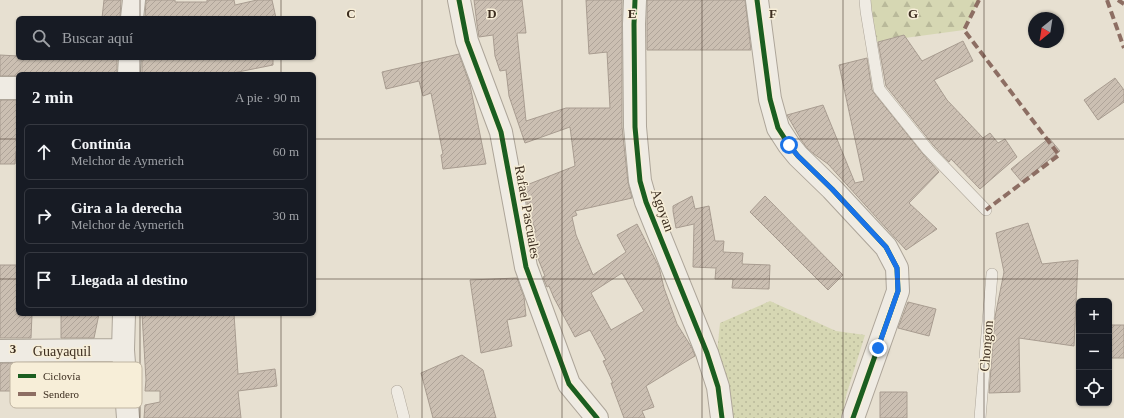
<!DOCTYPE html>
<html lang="es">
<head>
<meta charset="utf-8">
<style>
	body { margin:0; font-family:Georgia,serif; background:#242831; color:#f1f3f6 }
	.controls { position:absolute; right:12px; bottom:12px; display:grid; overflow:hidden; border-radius:6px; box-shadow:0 1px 3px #0004 }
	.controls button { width:36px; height:36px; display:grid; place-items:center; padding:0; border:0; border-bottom:1px solid #363941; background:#171b24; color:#f1f3f6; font:20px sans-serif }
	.compass { position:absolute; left:1028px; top:12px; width:36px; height:36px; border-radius:50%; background:#171b24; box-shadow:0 1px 3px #0004; rotate:210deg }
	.stop { position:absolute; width:12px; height:12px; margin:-9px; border:3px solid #1a73e8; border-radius:50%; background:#fff }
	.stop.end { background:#1a73e8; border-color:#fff; box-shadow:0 1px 4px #0008 }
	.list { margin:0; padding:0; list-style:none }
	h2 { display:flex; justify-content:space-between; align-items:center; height:52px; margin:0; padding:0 16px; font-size:17px }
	h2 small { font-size:13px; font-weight:400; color:#9ea1a6 }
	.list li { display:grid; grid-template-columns:26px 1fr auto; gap:12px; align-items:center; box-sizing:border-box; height:56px; margin:0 8px 8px; padding:0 8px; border:1px solid #363941; border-radius:6px }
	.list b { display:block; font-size:15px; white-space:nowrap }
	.list p { margin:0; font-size:13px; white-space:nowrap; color:#9ea1a6 }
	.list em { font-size:13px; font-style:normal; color:#9ea1a6 }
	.icon { flex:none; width:22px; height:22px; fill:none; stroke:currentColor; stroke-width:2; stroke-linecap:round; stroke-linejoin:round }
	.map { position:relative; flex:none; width:1124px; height:418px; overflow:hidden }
	.search { position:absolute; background:#171b24; box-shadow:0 1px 3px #0004; left:16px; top:16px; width:300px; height:44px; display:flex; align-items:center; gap:10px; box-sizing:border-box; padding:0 14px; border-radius:6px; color:#9ea1a6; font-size:15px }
	.panel { position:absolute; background:#171b24; box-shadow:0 1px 3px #0004; left:16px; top:72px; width:300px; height:244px; border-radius:6px }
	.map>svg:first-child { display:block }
</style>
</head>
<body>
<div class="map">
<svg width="1124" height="418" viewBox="0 0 1124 418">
	<defs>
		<pattern id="grass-dots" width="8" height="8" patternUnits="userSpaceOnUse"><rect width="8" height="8" fill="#d6d7b3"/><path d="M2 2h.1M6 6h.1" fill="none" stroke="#b9b99a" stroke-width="1.8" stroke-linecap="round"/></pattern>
		<pattern id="forest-firs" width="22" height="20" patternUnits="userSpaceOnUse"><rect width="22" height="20" fill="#d6d7b3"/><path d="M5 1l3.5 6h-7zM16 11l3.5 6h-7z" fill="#b9b99a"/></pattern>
		<pattern id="building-hatch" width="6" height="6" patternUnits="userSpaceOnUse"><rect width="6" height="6" fill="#cbbfb2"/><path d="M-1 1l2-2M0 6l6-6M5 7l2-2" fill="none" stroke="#afa499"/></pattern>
	</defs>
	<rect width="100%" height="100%" fill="#e7e0d1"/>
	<!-- grass -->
	<path fill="url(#grass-dots)" d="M770 301 836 331 865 335 846 396 842 418H733L732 404 717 353 720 323Z"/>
	<!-- forest -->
	<path fill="url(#forest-firs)" d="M869 0H979L964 30 875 42Z"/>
	<!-- building -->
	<path fill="url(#building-hatch)" stroke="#a89c90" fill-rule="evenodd" d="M104 0H121L120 18H102Z
		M146 0H175V2H207V0H234L235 5 257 0H272L276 18H145Z
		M474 0H522L526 33H517L526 121 566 108H610L607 52 589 54 586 0H622V127L628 182 632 198 575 211 577 215 572 217 576 235 593 275 626 252 617 235 637 224 659 267 664 288 677 324 692 348 695 356 646 386 654 407 642 411 645 418H624L611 383H613L603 361 606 360 590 330 575 337 554 298 549 286 547 287 543 277 545 276 537 256 532 232 536 231 529 214 524 186 575 166 570 127 525 143 509 96 506 70 500 71 495 56 493 35 479 37 477 24ZM622 273 644 311 611 330 591 293Z
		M647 0H745L751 50H647Z
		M904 35 922 61 963 41 973 61 934 80 947 100 983 138 990 133 998 143 1005 139 1017 157 980 189 951 159 949 162 933 145 886 86 878 42Z
		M459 54 470 85 486 164 443 169 441 155 443 154 431 93 423 96 419 81 386 89 382 72Z
		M0 55 18 56V58H117V74H18V76H0Z
		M142 58H273V65L228 74H142Z
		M867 58 872 90 874 93 923 154 939 172 909 203 937 229 906 250 828 164 814 154 807 148 802 141 787 115 823 105 855 183 864 181 839 65Z
		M1115 78 1124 90V102L1098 120 1084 100Z
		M0 100H18V151H16L15 164H0Z
		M1049 138 1060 151 1022 182 1011 169Z
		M692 196 695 209 709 206 715 241H724L723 252 743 253 742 264 770 265 769 289 732 288 733 279H715L716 268 693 267 694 224 676 228 673 211V206Z
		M765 196 843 275 828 290 750 212Z
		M1028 223 1042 264 1078 260 1074 346 1019 338 1020 392 989 393 995 317 1004 272 996 233Z
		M0 265H18V314H32L31 338H0Z
		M517 278 524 297 526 316 507 320 512 346 481 353 470 280Z
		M908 302 936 309 929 336 898 328Z
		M61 314H99L94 338H61Z
		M142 314H234L238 374 275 369 277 386 238 391 241 418H144L145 405 160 402V391H145L146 380Z
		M1109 325H1124V358H1109Z
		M462 355 483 370 496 418H433L421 373Z
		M0 363H91L90 391H0Z
		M880 392H907V418H880Z"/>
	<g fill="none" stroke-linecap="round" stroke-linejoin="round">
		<defs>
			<path id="service" d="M865 0 866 11 879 89 928 150 986 210
				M397 391 404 418
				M980 418 992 274"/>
			<path id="minor" d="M459 0 467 41 501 132 526 267 569 384 597 418
				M635 0 634 24 635 127 640 181 646 202 707 353 718 387 722 418
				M757 0 770 99 778 128 789 145 798 156 832 189 886 247 897 268 898 291 853 418
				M132 18 134 0
				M129 74 130 58
				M0 88H18
				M124 314 123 350 128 418
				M0 351 123 350"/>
		</defs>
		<!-- service casing -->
		<use href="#service" stroke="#ada599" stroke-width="12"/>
		<!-- minor casing -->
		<use href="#minor" stroke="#ada599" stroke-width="24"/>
		<!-- service -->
		<use href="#service" stroke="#efebe3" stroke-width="11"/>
		<!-- minor -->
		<use href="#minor" stroke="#efebe3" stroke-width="22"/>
		<!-- quiet -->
		<path stroke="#8d6e63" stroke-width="4" stroke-dasharray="8 4" stroke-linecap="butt" d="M979 0 964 30 1059 155 986 210
			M1107 0 1124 48
			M1118 0 1124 4"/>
		<defs>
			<path id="cycleway" d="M459 0 467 41 501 132 526 267 569 384 597 418
				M635 0 634 24 635 127 640 181 646 202 707 353 718 387 722 418
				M757 0 770 99 778 128 789 145 798 156 832 189 886 247 897 268 898 291 853 418"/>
		</defs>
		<!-- cycleway casing -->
		<use href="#cycleway" stroke="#f7eed8" stroke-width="8"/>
		<!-- cycleway -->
		<use href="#cycleway" stroke="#1b5e20" stroke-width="5"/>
	</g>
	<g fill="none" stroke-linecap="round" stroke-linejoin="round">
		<!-- route -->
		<path stroke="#1a73e8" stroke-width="5" d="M789 145 798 156 832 189 886 247 897 268 898 291 878 348"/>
	</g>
	<!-- grid -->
	<path fill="none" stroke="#3d2e20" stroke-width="1" stroke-opacity="0.55" d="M140 0V18M281 0V18M422 0V418M562 0V418M702 0V418M843 0V418M984 0V418M140 58V74M281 58V74M0 139H18M314 139H1124M0 279H18M314 279H1124M140 314V418M281 314V418"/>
	<g text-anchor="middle" stroke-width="3" stroke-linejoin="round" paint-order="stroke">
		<!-- street labels -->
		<g font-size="14" fill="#3d2e20" stroke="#f7eed8">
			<text transform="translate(663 210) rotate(70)" y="5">Agoyan</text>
			<text transform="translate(528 212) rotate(80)" y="5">Rafael Pascuales</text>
			<text transform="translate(986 346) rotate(-85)" y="5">Chongon</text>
			<text x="62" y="356">Guayaquil</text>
		</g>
	</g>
	<!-- legend -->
	<rect x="10" y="362" width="132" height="46" rx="6" fill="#f7eed8" stroke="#bfb4a1" stroke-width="1"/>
	<rect x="18" y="374" width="18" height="4" fill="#1b5e20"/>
	<rect x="18" y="392" width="18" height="4" fill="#8d6e63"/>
	<g font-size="11" fill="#3d2e20">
		<text x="43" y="380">Ciclovía</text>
		<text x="43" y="398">Sendero</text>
	</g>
	<g font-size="13" text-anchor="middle" font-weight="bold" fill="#3d2e20" stroke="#f7eed8" stroke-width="3" stroke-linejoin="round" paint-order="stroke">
		<text x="351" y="18">C</text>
		<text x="492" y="18">D</text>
		<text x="632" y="18">E</text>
		<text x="773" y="18">F</text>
		<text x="913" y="18">G</text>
		<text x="13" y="353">3</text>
	</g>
</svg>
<div class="controls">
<button>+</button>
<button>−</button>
<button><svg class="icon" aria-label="locate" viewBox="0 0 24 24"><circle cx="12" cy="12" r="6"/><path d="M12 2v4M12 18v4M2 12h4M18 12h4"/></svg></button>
</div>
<svg class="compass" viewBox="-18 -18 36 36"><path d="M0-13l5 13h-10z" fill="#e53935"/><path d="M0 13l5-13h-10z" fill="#9ea1a6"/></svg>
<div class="stop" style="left:789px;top:145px"></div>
<div class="stop end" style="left:878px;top:348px"></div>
<div class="search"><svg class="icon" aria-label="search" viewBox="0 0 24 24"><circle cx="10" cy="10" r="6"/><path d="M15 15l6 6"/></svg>Buscar aquí</div>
<section class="panel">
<h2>2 min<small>A pie · 90 m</small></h2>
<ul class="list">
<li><svg class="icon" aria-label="ahead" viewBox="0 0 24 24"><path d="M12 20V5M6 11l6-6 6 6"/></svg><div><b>Continúa</b><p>Melchor de Aymerich</p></div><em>60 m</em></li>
<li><svg class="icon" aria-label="right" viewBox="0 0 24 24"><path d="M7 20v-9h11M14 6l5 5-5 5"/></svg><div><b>Gira a la derecha</b><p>Melchor de Aymerich</p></div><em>30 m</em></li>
<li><svg class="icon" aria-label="arrive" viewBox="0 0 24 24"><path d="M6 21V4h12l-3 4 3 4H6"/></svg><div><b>Llegada al destino</b></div></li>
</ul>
</section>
</div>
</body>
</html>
